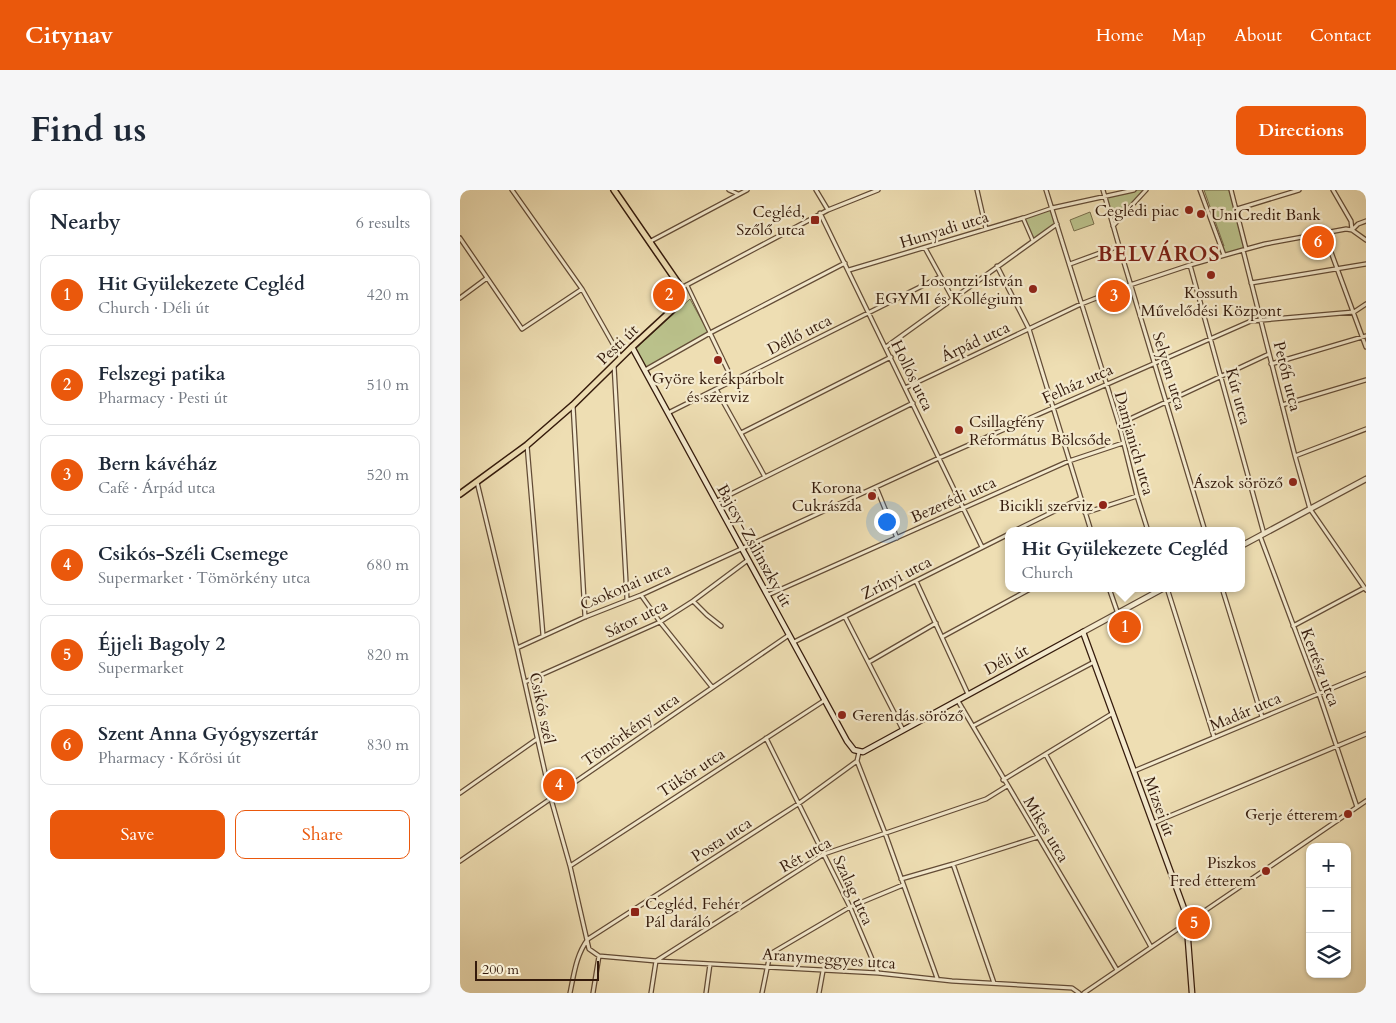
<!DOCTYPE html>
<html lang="en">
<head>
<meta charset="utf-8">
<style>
	body { margin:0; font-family:Cardo,serif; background:#f6f6f7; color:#1f2937 }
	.controls { position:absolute; right:15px; bottom:15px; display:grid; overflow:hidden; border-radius:10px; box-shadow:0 1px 4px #0004 }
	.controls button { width:45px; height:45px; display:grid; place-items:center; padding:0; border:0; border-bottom:1px solid #e0e1e3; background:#fff; color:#1f2937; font:25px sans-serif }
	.scale { position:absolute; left:15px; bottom:12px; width:124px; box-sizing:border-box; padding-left:5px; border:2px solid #351b0c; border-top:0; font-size:14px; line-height:18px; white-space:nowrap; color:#351b0c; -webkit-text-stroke:4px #f4eace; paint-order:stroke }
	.you { position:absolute; left:426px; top:331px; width:18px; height:18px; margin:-12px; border:4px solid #fff; border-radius:50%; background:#1a73e8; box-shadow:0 0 0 8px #1a73e833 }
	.badge { display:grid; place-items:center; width:32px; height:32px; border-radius:50%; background:#ea580c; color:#fff; font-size:16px; font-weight:700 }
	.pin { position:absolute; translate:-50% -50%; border:2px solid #fff; box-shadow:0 1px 5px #0006 }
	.popup { position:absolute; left:545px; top:337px; width:240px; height:65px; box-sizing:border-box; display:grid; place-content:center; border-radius:10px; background:#fff; filter:drop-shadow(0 1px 4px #0005); font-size:16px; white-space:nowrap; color:#747a83 }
	.popup b { font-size:19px; color:#1f2937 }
	.popup::after { content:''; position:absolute; left:50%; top:100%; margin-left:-10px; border:10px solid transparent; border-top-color:#fff }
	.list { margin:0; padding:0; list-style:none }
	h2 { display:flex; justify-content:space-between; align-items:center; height:65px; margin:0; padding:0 20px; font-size:21px }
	h2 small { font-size:16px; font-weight:400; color:#747a83 }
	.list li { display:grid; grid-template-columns:32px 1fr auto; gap:15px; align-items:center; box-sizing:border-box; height:80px; margin:0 10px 10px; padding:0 10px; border:1px solid #e0e1e3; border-radius:10px }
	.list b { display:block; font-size:19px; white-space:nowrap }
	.list p { margin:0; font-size:16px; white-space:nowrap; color:#747a83 }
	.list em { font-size:16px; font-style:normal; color:#747a83 }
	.actions { display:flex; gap:10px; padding:15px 20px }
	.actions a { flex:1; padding:11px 0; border:1px solid #ea580c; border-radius:10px; text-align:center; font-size:18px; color:#ea580c }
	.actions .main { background:#ea580c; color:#fff }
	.icon { flex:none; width:28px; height:28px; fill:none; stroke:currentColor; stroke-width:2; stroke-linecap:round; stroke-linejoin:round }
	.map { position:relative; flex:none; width:906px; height:803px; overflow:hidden; border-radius:10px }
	header { display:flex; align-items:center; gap:30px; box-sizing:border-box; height:70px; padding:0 25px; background:#ea580c; color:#fff }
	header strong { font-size:24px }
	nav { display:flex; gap:28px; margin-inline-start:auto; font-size:18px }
	.intro { display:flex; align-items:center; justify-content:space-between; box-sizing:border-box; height:120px; padding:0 30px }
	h1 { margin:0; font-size:35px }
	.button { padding:12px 22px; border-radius:10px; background:#ea580c; color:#fff; font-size:18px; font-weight:700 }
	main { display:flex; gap:30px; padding:0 30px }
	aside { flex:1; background:#fff; border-radius:10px; box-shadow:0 1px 4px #0004 }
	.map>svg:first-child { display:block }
</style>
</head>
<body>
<header>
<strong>Citynav</strong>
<nav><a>Home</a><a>Map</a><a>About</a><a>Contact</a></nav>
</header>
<div class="intro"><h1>Find us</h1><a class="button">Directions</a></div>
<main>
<aside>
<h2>Nearby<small>6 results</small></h2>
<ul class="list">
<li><span class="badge">1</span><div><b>Hit Gyülekezete Cegléd</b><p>Church · Déli út</p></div><em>420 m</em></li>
<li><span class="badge">2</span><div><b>Felszegi patika</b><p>Pharmacy · Pesti út</p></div><em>510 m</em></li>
<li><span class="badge">3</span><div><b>Bern kávéház</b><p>Café · Árpád utca</p></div><em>520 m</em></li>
<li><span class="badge">4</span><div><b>Csikós-Széli Csemege</b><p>Supermarket · Tömörkény utca</p></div><em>680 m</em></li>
<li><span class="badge">5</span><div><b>Éjjeli Bagoly 2</b><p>Supermarket</p></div><em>820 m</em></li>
<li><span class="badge">6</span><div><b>Szent Anna Gyógyszertár</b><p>Pharmacy · Kőrösi út</p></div><em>830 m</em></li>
</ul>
<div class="actions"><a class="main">Save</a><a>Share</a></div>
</aside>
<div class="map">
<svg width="906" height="803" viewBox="0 0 906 803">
	<rect width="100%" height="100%" fill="#eedeb3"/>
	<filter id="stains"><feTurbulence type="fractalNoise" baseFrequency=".004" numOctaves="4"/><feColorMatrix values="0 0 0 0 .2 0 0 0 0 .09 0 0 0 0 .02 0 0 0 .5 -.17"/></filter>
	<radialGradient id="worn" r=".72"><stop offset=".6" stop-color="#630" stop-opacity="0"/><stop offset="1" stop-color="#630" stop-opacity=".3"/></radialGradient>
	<!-- green -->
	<path fill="#bac18b" stroke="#786e4c" d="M678 0H685L654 34 646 6Z
		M744 0H771L786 59 764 65 761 56H764Z
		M592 18 597 34 573 51 563 28Z
		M630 22 634 34 614 41 610 30Z
		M230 109 248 142 185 180 174 160Z"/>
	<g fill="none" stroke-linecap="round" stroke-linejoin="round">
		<defs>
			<path id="pedestrian" d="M573 51 563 28 592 18
				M227 95 250 143"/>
			<path id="minor" d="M52 0 122 99 161 168
				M269 0 278 4
				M356 0 368 20
				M517 0 526 39
				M586 0 659 234 677 306 688 341
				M643 0 659 56 745 341
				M740 0 764 65
				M771 0 786 59
				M873 0 891 31 892 40
				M592 18 674 0
				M777 19 839 0
				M360 23 522 357
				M653 36 686 0
				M892 40 898 34 906 31
				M864 43 906 157
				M0 48 62 139 122 99
				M191 51 287 0
				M465 58 493 109
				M783 60 835 266 850 319 906 400
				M610 74 659 56
				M730 75 804 344
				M537 76 569 139 631 341
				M389 80 563 28
				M791 93 906 74
				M221 98 368 20 418 0
				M0 108 27 88
				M250 143 273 191
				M426 157 597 34
				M811 174 906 146
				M154 175 167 409
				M185 180 250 143 385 73
				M445 198 621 114 670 95 730 75 783 60 805 54 886 39 892 40 906 50
				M256 199 305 287
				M113 215 125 427
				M822 215 906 190
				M208 223 480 87
				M659 234 809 164
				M281 243 431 167
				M67 255 83 445
				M835 266 906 239
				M17 292 57 458 91 609 110 676 129 759 139 766 196 771 418 783 492 791 612 798 619 803
				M416 297 437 348
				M257 311 453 213
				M625 323 677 306
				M554 341 621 308
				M800 346 859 504 897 617
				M456 391 508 504
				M649 398 658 424
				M707 398 754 547
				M762 398 802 527
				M181 405 200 432 252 497
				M308 405 609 271 663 253
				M233 411 247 425 261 436
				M385 427 443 540
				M833 436 904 398
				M482 447 572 398
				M334 452 549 344
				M57 458 125 427 181 405 479 268 791 131 894 122 906 114
				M409 472 476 433
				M65 492 200 432 233 411 288 370
				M498 511 657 780
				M513 536 634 472
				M306 548 390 717 418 783
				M586 565 691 757
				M397 571 425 643 477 788
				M674 581 906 484
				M543 590 653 523
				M0 603 77 549
				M693 633 906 544
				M0 671 329 445
				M493 674 534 793
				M110 676 365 510
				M441 689 493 674 578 647
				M110 803C114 784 116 765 128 749L338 614 397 571 399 562
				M133 803 139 766
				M191 803 196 771 364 664 526 609 547 596
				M246 803 250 774
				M302 803 310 764 390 717 443 695
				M359 803 363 781
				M624 803 906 611"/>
			<path id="tertiary" d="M781 356 906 289
				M623 442 704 398"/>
			<path id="secondary" d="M172 157 387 551 394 560 403 562 623 442 726 724 732 803"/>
			<path id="primary" d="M0 304 67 255 113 215 172 157 211 121 219 111 221 99 218 93 154 0"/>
		</defs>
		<!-- pedestrian casing -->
		<use href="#pedestrian" stroke="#634c36" stroke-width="5"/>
		<!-- minor casing -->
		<use href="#minor" stroke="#634c36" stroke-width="5.5"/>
		<!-- tertiary casing -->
		<use href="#tertiary" stroke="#634c36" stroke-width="7"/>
		<!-- secondary casing -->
		<use href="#secondary" stroke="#351b0c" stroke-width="7"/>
		<!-- primary casing -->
		<use href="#primary" stroke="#351b0c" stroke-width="8"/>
		<!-- pedestrian -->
		<use href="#pedestrian" stroke="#f4eace" stroke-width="2.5"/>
		<!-- minor -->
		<use href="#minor" stroke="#f4eace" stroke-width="3"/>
		<!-- tertiary -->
		<use href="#tertiary" stroke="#f4eace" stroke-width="4.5"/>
		<!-- secondary -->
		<use href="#secondary" stroke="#f4eace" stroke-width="4.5"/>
		<!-- primary -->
		<use href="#primary" stroke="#eedeb3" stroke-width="5"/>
	</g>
	<!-- markers -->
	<g fill="#8f2418" stroke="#f4eace" stroke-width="2">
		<circle cx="729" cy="20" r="5"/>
		<circle cx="741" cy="24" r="5"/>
		<rect x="350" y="25" width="10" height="10" rx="2.5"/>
		<circle cx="751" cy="85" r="5"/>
		<circle cx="573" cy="99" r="5"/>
		<circle cx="258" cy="170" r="5"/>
		<circle cx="499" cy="240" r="5"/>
		<circle cx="833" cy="292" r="5"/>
		<circle cx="412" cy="306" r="5"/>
		<circle cx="643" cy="315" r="5"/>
		<circle cx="382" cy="525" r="5"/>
		<circle cx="888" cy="624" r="5"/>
		<circle cx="806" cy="681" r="5"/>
		<rect x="170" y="717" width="10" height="10" rx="2.5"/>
	</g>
	<g text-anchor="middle" stroke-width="4.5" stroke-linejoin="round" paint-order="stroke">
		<!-- poi labels -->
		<g font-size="16" fill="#351b0c" stroke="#f4eace" text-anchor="end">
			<text x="719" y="26">Ceglédi piac</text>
			<text x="345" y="27">Cegléd,<tspan x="345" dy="18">Szőlő utca</tspan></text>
			<text x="751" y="30" text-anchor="start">UniCredit Bank</text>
			<text x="563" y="96">Losontzi István<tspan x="563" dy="18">EGYMI és Kollégium</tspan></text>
			<text x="751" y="108" text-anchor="middle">Kossuth<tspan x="751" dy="18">Művelődési Központ</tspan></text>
			<text x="258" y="194" text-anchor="middle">Györe kerékpárbolt<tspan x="258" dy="18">és szerviz</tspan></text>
			<text x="509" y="237" text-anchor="start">Csillagfény<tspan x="509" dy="18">Református Bölcsőde</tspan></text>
			<text x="823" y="298">Ászok söröző</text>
			<text x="402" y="303">Korona<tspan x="402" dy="18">Cukrászda</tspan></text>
			<text x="633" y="321">Bicikli szerviz</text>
			<text x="392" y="531" text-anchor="start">Gerendás söröző</text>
			<text x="878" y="630">Gerje étterem</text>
			<text x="796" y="678">Piszkos<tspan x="796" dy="18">Fred étterem</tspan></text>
			<text x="185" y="719" text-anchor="start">Cegléd, Fehér<tspan x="185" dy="18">Pál daráló</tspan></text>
		</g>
		<!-- street labels -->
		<g font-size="16" fill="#351b0c" stroke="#f4eace">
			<text transform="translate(484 39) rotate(-17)" y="6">Hunyadi utca</text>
			<text transform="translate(339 144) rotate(-27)" y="6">Déllő utca</text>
			<text transform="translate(515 151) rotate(-25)" y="6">Árpád utca</text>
			<text transform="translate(157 154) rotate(-44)" y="6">Pesti út</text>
			<text transform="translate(710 181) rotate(73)" y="6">Selyem utca</text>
			<text transform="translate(453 185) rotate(64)" y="6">Hollós utca</text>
			<text transform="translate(828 186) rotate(76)" y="6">Petőfi utca</text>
			<text transform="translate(617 193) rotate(-24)" y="6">Felház utca</text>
			<text transform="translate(779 206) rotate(75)" y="6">Kút utca</text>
			<text transform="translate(675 253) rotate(74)" y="6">Damjanich utca</text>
			<text transform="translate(493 309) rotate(-24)" y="6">Bezerédi utca</text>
			<text transform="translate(295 355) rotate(61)" y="6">Bajcsy-Zsilinszky út</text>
			<text transform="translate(436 387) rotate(-27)" y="6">Zrínyi utca</text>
			<text transform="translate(165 396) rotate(-23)" y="6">Csokonai utca</text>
			<text transform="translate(176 428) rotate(-26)" y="6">Sátor utca</text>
			<text transform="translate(546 469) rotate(-28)" y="6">Déli út</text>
			<text transform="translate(861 477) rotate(69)" y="6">Kertész utca</text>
			<text transform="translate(83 518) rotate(78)" y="6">Csikós szél</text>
			<text transform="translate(785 521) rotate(-23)" y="6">Madár utca</text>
			<text transform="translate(170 539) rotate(-35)" y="6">Tömörkény utca</text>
			<text transform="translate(231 582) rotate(-33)" y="6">Tükör utca</text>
			<text transform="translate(700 616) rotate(70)" y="6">Mizsei út</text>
			<text transform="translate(587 639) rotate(59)" y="6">Mikes utca</text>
			<text transform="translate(261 649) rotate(-33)" y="6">Posta utca</text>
			<text transform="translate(345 664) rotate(-29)" y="6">Rét utca</text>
			<text transform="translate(394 700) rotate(65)" y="6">Szalag utca</text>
			<text transform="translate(369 768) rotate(4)" y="6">Aranymeggyes utca</text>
		</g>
		<!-- district labels -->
		<g font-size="21" font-weight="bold" letter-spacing="1" fill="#7a1f14" stroke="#f4eace">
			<text x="699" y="71">BELVÁROS</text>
		</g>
	</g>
	<rect width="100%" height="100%" filter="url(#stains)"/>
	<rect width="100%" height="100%" fill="url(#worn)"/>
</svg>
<div class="controls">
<button>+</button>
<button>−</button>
<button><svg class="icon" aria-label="layers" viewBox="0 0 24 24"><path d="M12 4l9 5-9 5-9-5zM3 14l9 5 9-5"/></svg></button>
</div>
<div class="scale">200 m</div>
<div class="you"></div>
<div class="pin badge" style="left:665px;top:437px">1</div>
<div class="popup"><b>Hit Gyülekezete Cegléd</b>Church</div>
<div class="pin badge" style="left:209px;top:105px">2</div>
<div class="pin badge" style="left:654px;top:106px">3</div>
<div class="pin badge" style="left:99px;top:595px">4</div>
<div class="pin badge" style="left:734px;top:733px">5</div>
<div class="pin badge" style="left:858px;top:52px">6</div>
</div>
</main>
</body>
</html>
